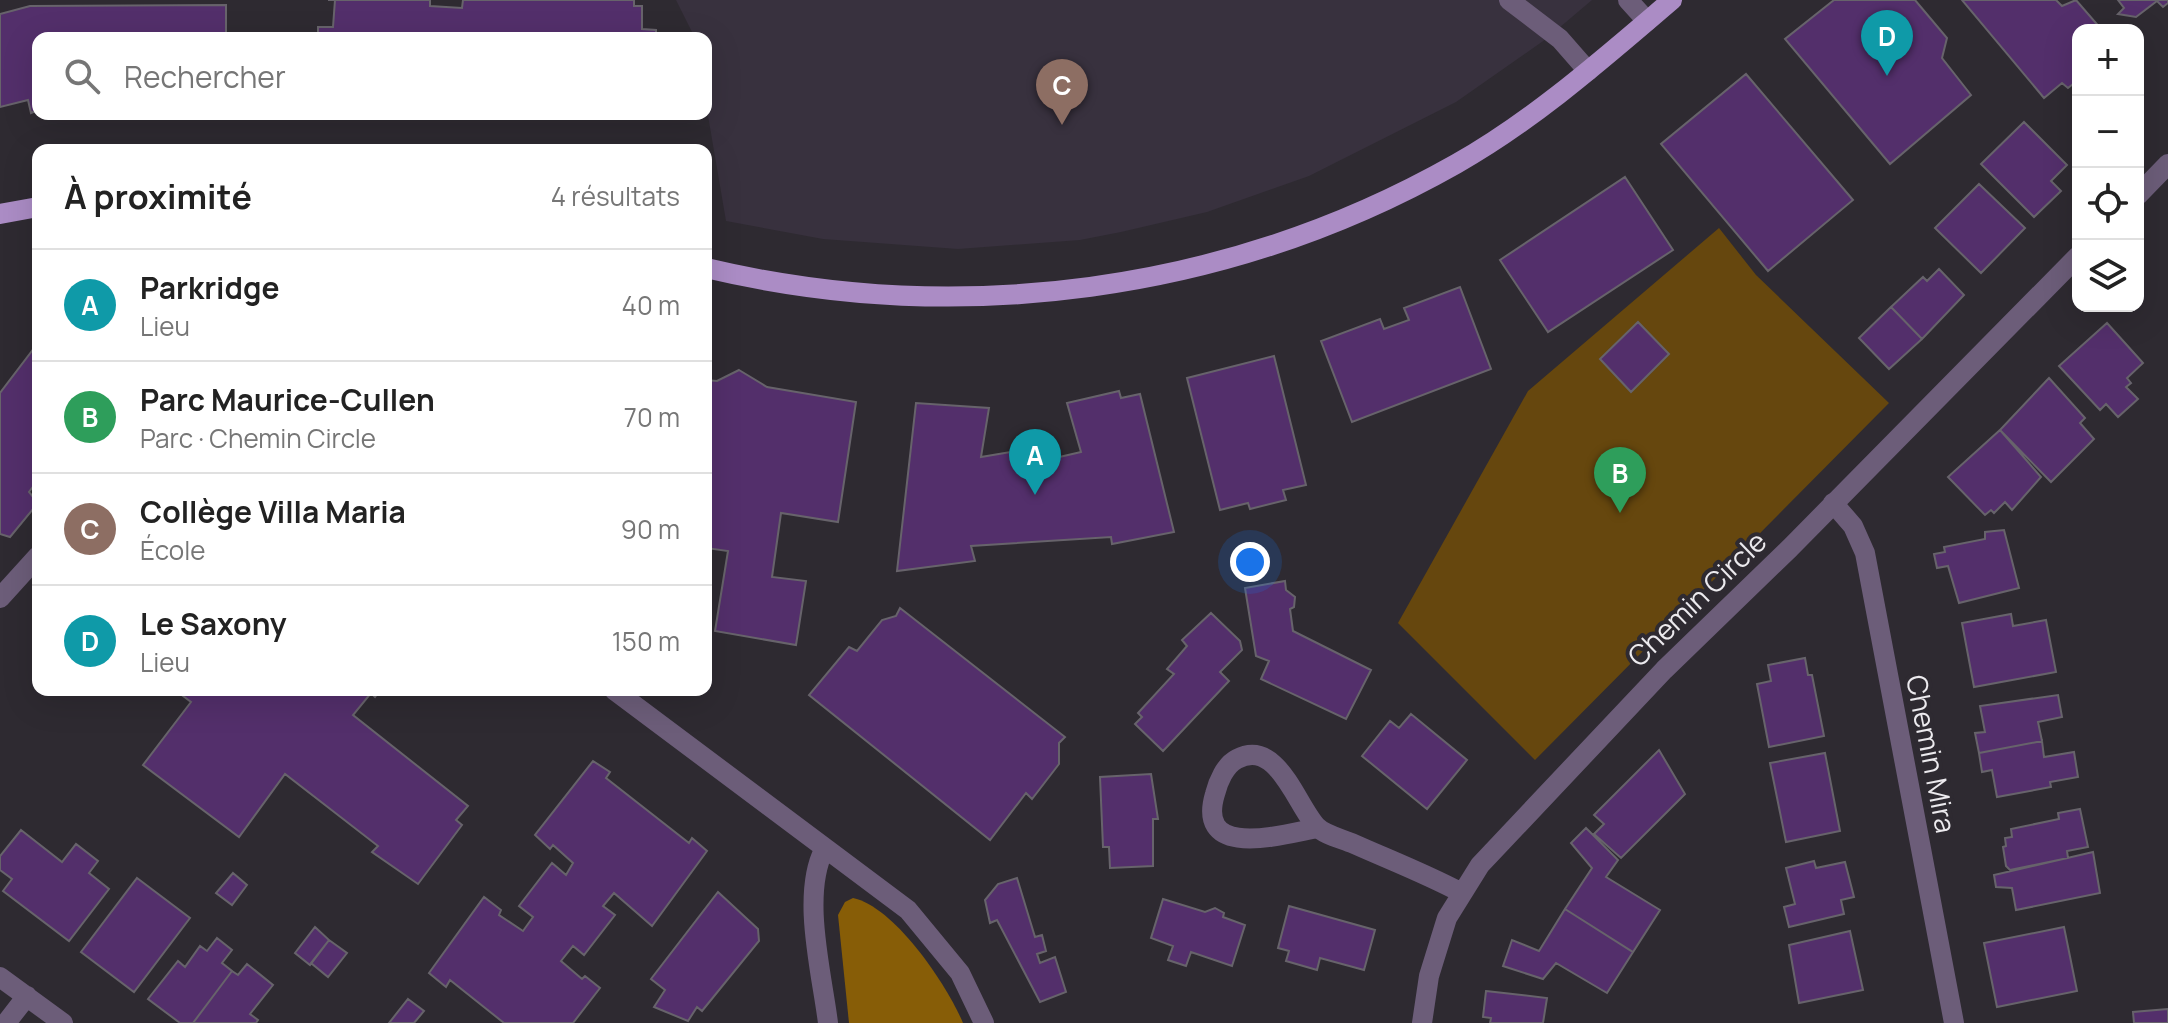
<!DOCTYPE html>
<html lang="fr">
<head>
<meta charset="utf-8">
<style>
	body { margin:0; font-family:Manrope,sans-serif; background:#f6f6f6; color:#222 }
	.controls { position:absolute; right:24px; top:24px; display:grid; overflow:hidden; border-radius:16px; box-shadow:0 8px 32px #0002 }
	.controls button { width:72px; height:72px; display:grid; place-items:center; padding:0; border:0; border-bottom:2px solid #e0e0e0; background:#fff; color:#222; font:40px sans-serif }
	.you { position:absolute; left:1250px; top:562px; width:28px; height:28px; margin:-20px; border:6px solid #fff; border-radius:50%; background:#1a73e8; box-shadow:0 0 0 12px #1a73e833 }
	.badge { display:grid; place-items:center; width:52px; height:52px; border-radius:50%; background:#2563eb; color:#fff; font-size:26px; font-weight:700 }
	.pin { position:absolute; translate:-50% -66px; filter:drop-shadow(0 2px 4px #0008) }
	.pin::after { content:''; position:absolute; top:42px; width:28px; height:24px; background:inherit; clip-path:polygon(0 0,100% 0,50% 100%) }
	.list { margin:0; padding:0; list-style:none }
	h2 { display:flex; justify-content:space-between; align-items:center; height:104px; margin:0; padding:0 32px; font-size:34px }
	h2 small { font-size:26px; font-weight:400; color:#767676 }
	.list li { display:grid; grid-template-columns:52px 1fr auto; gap:24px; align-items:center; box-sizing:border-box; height:112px; padding:0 32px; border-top:2px solid #e0e0e0 }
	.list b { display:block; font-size:30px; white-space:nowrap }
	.list p { margin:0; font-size:26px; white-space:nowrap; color:#767676 }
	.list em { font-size:26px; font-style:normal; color:#767676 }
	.icon { flex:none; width:44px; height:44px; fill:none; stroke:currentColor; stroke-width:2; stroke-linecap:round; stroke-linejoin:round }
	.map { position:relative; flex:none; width:2168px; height:1023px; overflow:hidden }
	.search { position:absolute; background:#fff; box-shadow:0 8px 32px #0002; left:32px; top:32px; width:680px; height:88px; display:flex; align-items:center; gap:20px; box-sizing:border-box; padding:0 28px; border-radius:16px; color:#767676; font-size:30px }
	.panel { position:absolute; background:#fff; box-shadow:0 8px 32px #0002; left:32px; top:144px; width:680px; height:552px; border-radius:16px }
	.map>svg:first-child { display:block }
</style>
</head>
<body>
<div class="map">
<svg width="2168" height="1023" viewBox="0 0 2168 1023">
	<rect width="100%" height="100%" fill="#2e2a31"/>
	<!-- built -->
	<path fill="#38313e" d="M676 0H1592L1546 39 1456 102 1309 176 1207 212 1121 232 1080 240 958 249 823 239 726 221 706 104V38H695Z"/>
	<!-- green -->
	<path fill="#66470e" d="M1719 228 1756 275 1889 403 1535 760 1398 623 1528 391Z"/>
	<!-- forest -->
	<path fill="#875d07" d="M853 898C895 907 947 985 963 1023H849L838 915 845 902Z"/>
	<!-- building -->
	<path fill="#532f6b" stroke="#67636b" stroke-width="2" d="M328 0H430V6L462 8 463 0H634V6H642V29L656 30V38H318V27H333L335 0Z
		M1834 0H1915L1947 38 1942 58 1971 95 1890 164 1785 39Z
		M1962 0H2056L2062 6 2076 0 2102 30H2078V80L2068 88 2062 83 2044 98Z
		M2118 0H2168V3L2163 7 2157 1 2136 17 2118 14 2124 8Z
		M226 5V38H38V110L31 113 28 100 0 107V14L30 6Z
		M1746 74 1853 200 1768 271 1661 144Z
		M2024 122 2067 165 2051 181 2061 191 2034 217 1981 164Z
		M1625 177 1673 250 1548 332 1500 260Z
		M1979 184 2025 228 1981 273 1935 228Z
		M1939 269 1964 295 1922 339 1891 307 1923 277 1927 281Z
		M1460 287 1491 369 1352 422 1321 341 1380 319 1384 329 1409 320 1404 308Z
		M1891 307 1922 339 1889 369 1859 338Z
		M1638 322 1669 354 1631 392 1600 359Z
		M2107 323 2143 363 2127 378 2131 383 2126 387 2138 399 2118 417 2106 404 2100 410 2059 366Z
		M38 343V480L29 492 38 503 10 537 0 534V393Z
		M1274 356 1306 485 1283 490 1286 500 1250 509 1248 503 1220 510 1187 378Z
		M739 370 767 387 856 402 838 522 781 513 772 577 806 581 796 645 715 631 728 551 706 548V380L717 381Z
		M2049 378 2085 418 2080 423 2094 439 2051 482 2000 430Z
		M1119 391 1121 398 1140 394 1174 532 1112 544 1111 537 971 546 975 561 897 571 916 403 989 408 981 457 1053 445 1055 458 1081 452 1067 403Z
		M2000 430 2041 477 2012 510 2005 502 1994 513 1991 510 1985 515 1948 477Z
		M2004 530 2019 588 1959 603 1948 566 1937 568 1934 554 1945 552 1944 547 1985 539V532Z
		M1285 581 1286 590 1295 597 1294 607 1290 609 1293 631 1371 670 1346 719 1261 679 1269 661 1256 656 1245 588Z
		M900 608 1065 737 1059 743V764L1032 799 1026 793 990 840 809 695 849 647 857 651 882 620 896 616Z
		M1211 613 1240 641 1242 650 1220 672 1229 681 1163 751 1135 724 1142 717 1138 713 1174 674 1167 669 1187 646 1182 640Z
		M2011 614 2013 626 2046 620 2056 672 1974 687 1962 623Z
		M1805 658 1808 675H1812L1824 736 1769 747 1757 684 1771 681 1768 665Z
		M175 690H380L375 697 371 693 353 715 468 806 456 820 462 825 418 884 372 852 378 846 285 774 239 837 143 765 191 702Z
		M2058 695 2062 717 2038 722 2042 741 1979 753 1975 733 1985 732 1980 706Z
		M1411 714 1467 760 1427 809 1362 756 1390 721 1399 728Z
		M2042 741 2044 757 2074 752 2078 777 2050 782 2051 787 1997 797 1992 770 1982 772 1979 753Z
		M1659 750 1685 794 1621 858 1594 834 1604 824 1594 815Z
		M1825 753 1840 831 1786 842 1770 763Z
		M593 761 610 772 606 778 689 843 692 838 707 851 652 926 614 893 603 906 615 915 584 955 573 946 561 961 582 979 585 976 600 988 573 1023H504L450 980 446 987 429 973 484 897 501 910 499 915 523 931 533 917 519 906 552 863 566 875 573 863 553 845 550 849 535 835Z
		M1151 774 1158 819H1153V866L1110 868 1109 847H1103L1100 777Z
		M2080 809 2088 847 2067 851 2068 858 2010 870 2006 866 2003 847 2006 846 2005 838 2012 837 2011 829 2059 819 2058 813Z
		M1586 828 1618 860 1606 877 1660 910 1633 952 1565 909 1592 868 1571 843Z
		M21 830 62 862 76 844 98 861 89 873 109 889 69 941 3 891 12 879 0 870V856Z
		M2093 852 2100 893 2016 910 2012 888 1996 887 1994 875Z
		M1814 861 1816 868 1845 862 1854 897 1841 900 1844 914 1789 927 1784 907 1795 904 1786 868Z
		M233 873 247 885 232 905 216 893Z
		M137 878 190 918 134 992 81 952Z
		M1017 878 1035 937 1042 935 1046 951 1037 954 1040 963 1055 957 1066 992 1040 1002 997 920 990 923 985 900 998 884Z
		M718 892 758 929 759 941 702 1011 697 1007 688 1021 654 1007 665 990 651 979Z
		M1163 899 1205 912 1215 908 1224 913 1223 917 1245 925 1232 966 1191 952 1186 966 1168 960 1173 946 1151 938Z
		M1289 906 1375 930 1364 970 1320 958 1317 970 1286 961 1289 951 1278 948Z
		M1565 909 1633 952 1607 993 1556 963 1543 979 1503 966 1512 940 1539 951Z
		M315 927 329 940 310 965 295 953Z
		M2064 927 2077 991 1997 1007 1984 943Z
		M1850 931 1863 990 1799 1003 1789 945Z
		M217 938 232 950 222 963 232 971 193 1023H180L148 999 178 961 185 967 200 946 207 951Z
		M329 940 347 953 328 977 311 963Z
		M247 964 273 985 250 1014 258 1020 256 1023H193L232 971 238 975Z
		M1486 991 1547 998 1543 1023H1490L1491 1018 1483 1017Z
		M408 999 424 1011 414 1023H389Z
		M2168 1009V1023H2134L2133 1012Z"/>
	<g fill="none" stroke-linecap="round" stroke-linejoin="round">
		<!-- minor -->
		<path stroke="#6c5d79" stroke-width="20" d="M1509 0 1560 39 1588 71
			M1628 0 1647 21
			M2138 195 2168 164
			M1833 503 1853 526 1865 553 1954 1023
			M0 598 38 556
			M614 690 908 910 960 973 984 1023
			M1318 828C1284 834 1195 861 1215 794 1218 782 1225 765 1237 759 1277 738 1296 804 1316 826 1324 835 1343 839 1354 844 1390 860 1426 874 1460 892
			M824 850C801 895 822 974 828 1023
			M0 977 63 1023
			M6 1023 27 996
			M1422 1023 1429 976 1447 918 1480 865 1664 670 1790 548 2078 256"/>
		<!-- major -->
		<path stroke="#ab8cc5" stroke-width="20" d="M0 214 38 207
			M706 268C959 328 1228 293 1456 164 1534 120 1604 58 1672 0"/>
	</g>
	<g text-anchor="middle" stroke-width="8" stroke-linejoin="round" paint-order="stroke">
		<!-- street labels -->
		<g font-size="28" fill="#eceaee" stroke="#2e2a31">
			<text transform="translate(1697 599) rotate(-44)" y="10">Chemin Circle</text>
			<text transform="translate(1931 754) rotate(79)" y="10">Chemin Mira</text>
		</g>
	</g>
</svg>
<div class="controls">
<button>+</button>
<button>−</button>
<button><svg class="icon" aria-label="locate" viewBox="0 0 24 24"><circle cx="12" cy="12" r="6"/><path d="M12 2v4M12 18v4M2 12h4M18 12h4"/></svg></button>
<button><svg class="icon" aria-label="layers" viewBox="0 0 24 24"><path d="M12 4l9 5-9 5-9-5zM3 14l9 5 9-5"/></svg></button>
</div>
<div class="you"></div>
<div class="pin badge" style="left:1035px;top:495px;background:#0f9aa8">A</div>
<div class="pin badge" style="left:1620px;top:513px;background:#2e9e5b">B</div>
<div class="pin badge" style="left:1062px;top:125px;background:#8d6e63">C</div>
<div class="pin badge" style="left:1887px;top:76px;background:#0f9aa8">D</div>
<div class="search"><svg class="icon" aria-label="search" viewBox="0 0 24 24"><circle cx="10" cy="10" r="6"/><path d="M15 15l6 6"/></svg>Rechercher</div>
<section class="panel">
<h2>À proximité<small>4 résultats</small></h2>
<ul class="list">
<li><span class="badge" style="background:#0f9aa8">A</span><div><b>Parkridge</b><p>Lieu</p></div><em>40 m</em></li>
<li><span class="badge" style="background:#2e9e5b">B</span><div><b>Parc Maurice-Cullen</b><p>Parc · Chemin Circle</p></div><em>70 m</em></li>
<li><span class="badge" style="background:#8d6e63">C</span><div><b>Collège Villa Maria</b><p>École</p></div><em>90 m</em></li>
<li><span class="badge" style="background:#0f9aa8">D</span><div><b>Le Saxony</b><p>Lieu</p></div><em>150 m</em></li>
</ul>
</section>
</div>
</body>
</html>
